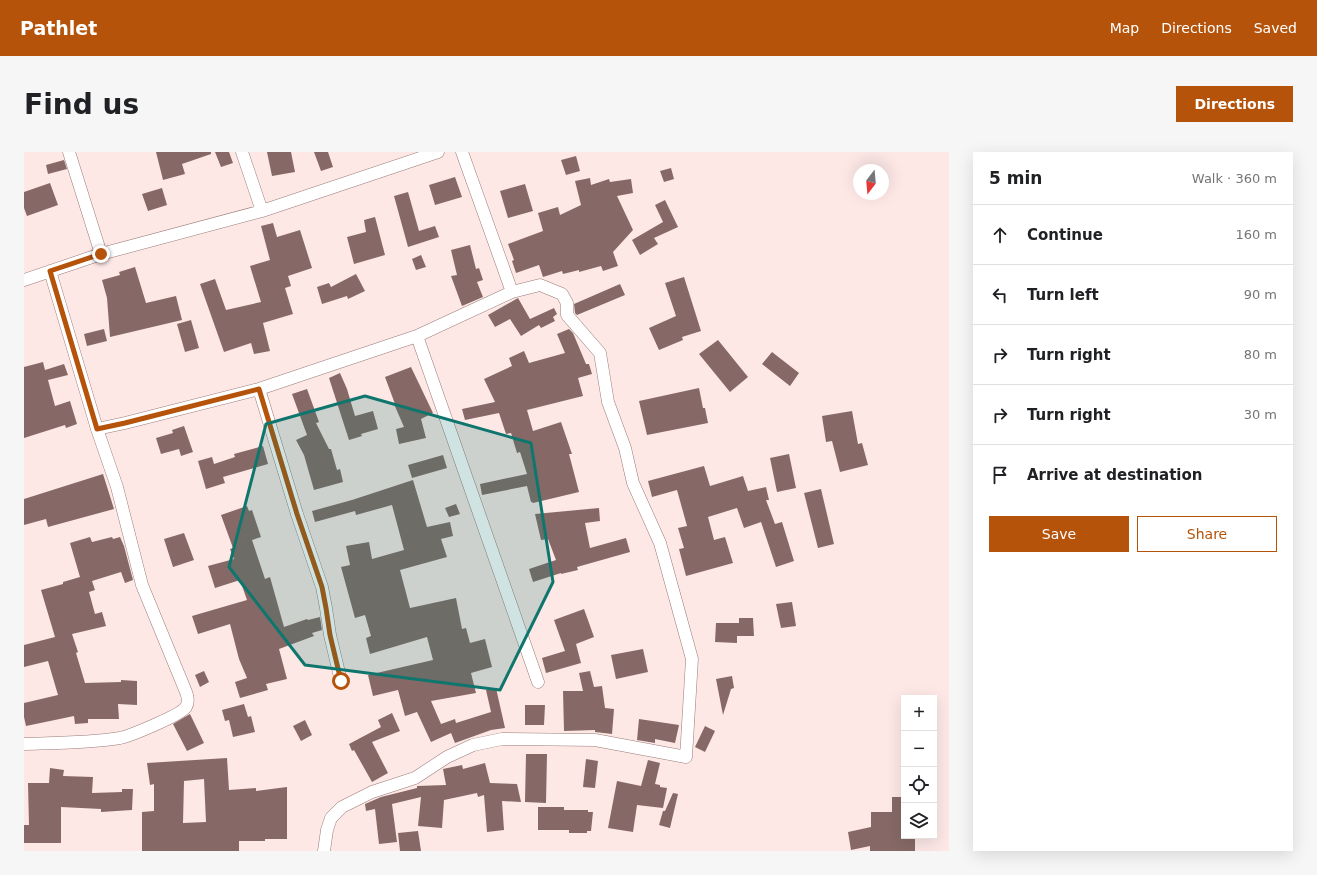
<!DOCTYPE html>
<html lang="en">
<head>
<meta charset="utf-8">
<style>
	body { margin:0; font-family:"DejaVu Sans",sans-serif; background:#f6f6f6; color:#202124 }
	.controls { position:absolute; right:12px; bottom:12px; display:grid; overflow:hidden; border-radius:0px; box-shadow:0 4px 16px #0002 }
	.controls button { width:36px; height:36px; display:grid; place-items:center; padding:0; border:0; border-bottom:1px solid #e0e0e0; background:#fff; color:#202124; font:20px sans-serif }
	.compass { position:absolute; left:829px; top:12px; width:36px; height:36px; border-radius:50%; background:#fff; box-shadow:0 4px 16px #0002; rotate:196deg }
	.stop { position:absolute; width:12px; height:12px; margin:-9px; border:3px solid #b45309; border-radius:50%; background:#fff }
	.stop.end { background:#b45309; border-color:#fff; box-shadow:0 1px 4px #0008 }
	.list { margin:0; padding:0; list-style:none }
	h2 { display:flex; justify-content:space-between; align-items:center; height:52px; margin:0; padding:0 16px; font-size:17px }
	h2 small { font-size:13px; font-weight:400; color:#757577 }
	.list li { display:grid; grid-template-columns:26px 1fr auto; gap:12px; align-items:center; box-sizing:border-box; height:60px; padding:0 16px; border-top:1px solid #e0e0e0 }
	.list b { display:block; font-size:15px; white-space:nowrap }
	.list em { font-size:13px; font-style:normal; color:#757577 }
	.actions { display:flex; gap:8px; padding:12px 16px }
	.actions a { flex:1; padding:9px 0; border:1px solid #b45309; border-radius:0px; text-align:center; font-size:14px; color:#b45309 }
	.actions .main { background:#b45309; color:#fff }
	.icon { flex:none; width:22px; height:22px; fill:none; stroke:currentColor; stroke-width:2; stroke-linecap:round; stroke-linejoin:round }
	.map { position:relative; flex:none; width:925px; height:699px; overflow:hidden; border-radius:0px }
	header { display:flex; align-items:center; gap:24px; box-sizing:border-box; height:56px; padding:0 20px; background:#b45309; color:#fff }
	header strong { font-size:19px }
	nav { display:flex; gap:22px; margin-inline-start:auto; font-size:14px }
	.intro { display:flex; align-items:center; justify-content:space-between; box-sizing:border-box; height:96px; padding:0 24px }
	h1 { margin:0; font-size:28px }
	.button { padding:10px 18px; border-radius:0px; background:#b45309; color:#fff; font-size:14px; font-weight:700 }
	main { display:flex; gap:24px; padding:0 24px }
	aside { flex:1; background:#fff; border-radius:0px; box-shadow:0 4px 16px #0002 }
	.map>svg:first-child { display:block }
</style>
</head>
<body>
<header>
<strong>Pathlet</strong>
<nav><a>Map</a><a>Directions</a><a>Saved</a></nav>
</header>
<div class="intro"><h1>Find us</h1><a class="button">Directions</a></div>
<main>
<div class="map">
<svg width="925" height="699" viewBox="0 0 925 699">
	<rect width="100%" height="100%" fill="#fde8e6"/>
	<!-- building -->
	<path fill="#866966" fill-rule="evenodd" d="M132 0H187V2L158 12 161 22 139 28Z
		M191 0H205L209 11 197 15Z
		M243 0H267L271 20 248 24Z
		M290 0H304L309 15 297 19Z
		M552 4 556 19 542 23 537 8Z
		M40 8 43 17 24 22 22 13Z
		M647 16 650 27 640 30 636 19Z
		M431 25 438 45 411 53 405 33Z
		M566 26 567 33 585 27 586 30 607 27 609 41 593 44 609 78 589 100 594 114 579 119 577 114 555 120V118L539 122 538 119 519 125 515 113 492 121 488 109 490 108 484 92 519 79 514 61 534 55 536 63 557 53 551 29Z
		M26 31 34 53 3 64 0 56V40Z
		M501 32 509 59 484 66 476 39Z
		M138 36 143 53 124 59 118 42Z
		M384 40 395 79 411 74 415 85 384 95 370 44Z
		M641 48 654 75 630 86 634 92 616 103 608 88 639 70 631 53Z
		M351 65 361 103 330 112 323 85 342 80 340 68Z
		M249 71 253 85 276 78 288 116 264 124 267 134 261 136 269 162 239 171 246 199 230 202 227 191 200 200 176 132 191 127 202 158 237 150 226 114 246 108 237 74Z
		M446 93 452 117 455 116 459 128 453 130 459 145 438 154 427 124 433 123 427 98Z
		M397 103 402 115 392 118 388 107Z
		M111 115 122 151 152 144 158 168 86 185 83 146 78 128 96 123 95 120Z
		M332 122 341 139 324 147 323 144 298 152 293 135 305 131 307 135Z
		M660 125 677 179 658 185 659 188 635 198 625 176 652 164 641 131Z
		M596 132 601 143 553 163 551 161 550 152Z
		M494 146 506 167 530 156 533 162 529 165 531 169 517 176 515 173 497 184 486 167 471 175 464 163Z
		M167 168 175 196 161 200 153 172Z
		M80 177 83 189 63 194 60 182Z
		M545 177 549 181 562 212H565L568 222 554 226 559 244 503 258 509 279 537 270 548 302H545L555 340 509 351 508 350H507L503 334 458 343 456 332 503 322 496 300 493 301 487 281 482 282 475 261 441 268 438 257 471 250 460 227 488 214 485 206 500 199 505 211 541 201 533 182Z
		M694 188 724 225 706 240 675 202Z
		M748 200 775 221 766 234 738 212Z
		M19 210 21 218 40 212 44 223 24 228 31 254 46 249 53 272 42 276 41 273 0 286V215Z
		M387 215 409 261 397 267 402 286 375 292 372 277 380 275 370 252H371L361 225Z
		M316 221 323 237 331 264 349 259 354 277 337 282 338 284 325 288 305 226Z
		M675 236 679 256H681L684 271 623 283 615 249Z
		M283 237 295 270 292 271 305 297H307L313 318 316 317 319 330 290 338 280 303 272 288 283 283 268 242Z
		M828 259 834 292 838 291 844 313 816 320 808 289 802 290 798 264Z
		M160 274 169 300 157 304 155 297 137 302 132 286 149 281 148 278Z
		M239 294 244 312 199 325 201 331 182 337 174 309 188 305 190 312 211 305 210 302Z
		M765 302 772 336 753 340 746 306Z
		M419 303 423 316 388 326 384 313Z
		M680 314 686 334 719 324 724 339 742 335 745 348H742L751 372 758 370 770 409 752 415 737 370 720 376 713 356 684 365 690 388 701 385 709 411 662 424 655 397 660 396 654 376 663 374 653 338 628 345 624 329Z
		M79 322 90 357 24 375 22 367 0 373V347Z
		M389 328 403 375 426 370 429 384 417 387 423 405 376 418 386 456 432 446 438 477 442 476 446 491 461 487 468 515 447 521 452 541 407 549 417 572 431 567 432 571 467 560 462 538 472 536 481 576 467 578 431 591 427 581 407 590 393 560 381 564 374 538 349 544 344 523 409 508 403 485 346 502 342 486 347 484 341 463 331 466 317 415 326 413 322 394 345 390 348 407 380 398 368 353 332 363 331 359 291 370 288 359 328 348Z
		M797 337 810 392 794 396 780 341Z
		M432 352 436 362 425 365 421 356Z
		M223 354 225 359 228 358 237 385 228 388 241 427 246 425 260 475 283 467 284 468 296 465 298 478 288 481 290 484 255 497 263 527 242 532 244 538 216 546 211 530 223 526 215 507 206 472 174 482 168 464 223 448 216 428 191 436 184 414 210 407 206 397 209 396 197 363Z
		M575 356 576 369 561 371 566 396 602 386 606 400 553 415 554 418 537 422V421L509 430 505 417 532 408 524 387 517 388 511 362Z
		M160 381 170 408 149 415 140 387Z
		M66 385 68 390 88 385 89 387 96 385 100 394 109 428 101 431 97 420 68 429 71 438 65 440 71 462 78 460 82 474 48 482 54 500 52 501 61 531 97 530V528L113 529V553L94 552 95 567H64V571L51 572 50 564 2 574 0 565V551L34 543 24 509 0 515V493L31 485 17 438 39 432V430L56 425 46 391Z
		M768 450 772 474 757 476 752 452Z
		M560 457 570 485 552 492 557 511 522 521 518 506 541 499 530 468Z
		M715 466H729L730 484H713V491L691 490 692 471H715Z
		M619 497 624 520 592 527 587 503Z
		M180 519 185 530 176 535 171 523Z
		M566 519 570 535 578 534 581 556 590 557 588 582 571 580V578L540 579 539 539H559L555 521Z
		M708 524 710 536 707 537 699 563 692 527Z
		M220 552 224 565 227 564 231 580 209 585 205 568 201 569 198 558Z
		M501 553H521L520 573H501Z
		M368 561 376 579 348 590 364 621 348 630 330 598 328 599 325 592 357 575 354 568Z
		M166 562 180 591 163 599 149 572Z
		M615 567 655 573 651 591 631 587V591L613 588Z
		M281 568 288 583 277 589 269 574Z
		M681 574 691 579 681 600 671 595Z
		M502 602H523L522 651 501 650Z
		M203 606 205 638 232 636V639L263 635V687H241V689H215V699H118V660L130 659V632L126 633 123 611ZM180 627 182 670 159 671 160 629Z
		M562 607 574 609 571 636 559 635Z
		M624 608 636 611 631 632 636 633V635L643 636 639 656 613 653 609 680 584 676 593 629 617 634Z
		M461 611 466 631 493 632 497 650 478 649 480 678 463 680 460 643 454 645 453 641 420 648 418 676 394 674 397 645 368 652 373 690 355 692 351 657 342 659 341 652 357 645 393 636V634L422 633 419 617 438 613 439 617Z
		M26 616 40 618 39 624 69 625 68 641 98 640V637H109L108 658 77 660V657L37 655V691H0V673H5L4 631H25Z
		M649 641 654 642 646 676 635 673 639 659H641Z
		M868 645H880V685H891V699H846V694L827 698 824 680 847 675V660H868Z
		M514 655H540V658H564V660H569L567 679H563V681H545V678H514Z
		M394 679 397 699H376L374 681Z"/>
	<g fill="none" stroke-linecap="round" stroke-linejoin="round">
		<defs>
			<path id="street" d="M45 0 77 102
				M218 0 238 59
				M438 0 488 140
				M0 128 77 102 238 59 414 0
				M393 184 514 530
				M235 237 273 362 298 435 302 456 306 483 317 529
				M73 277 101 271 235 237 393 184 488 140 516 133 538 142 543 151V163L576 201 584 250 601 296 609 331 636 391 668 507 662 605 571 588 478 587 449 593 423 605 391 626 348 640 318 655 307 666 303 678 300 699
				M0 592C32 591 64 591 96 586 106 584 157 563 162 555 165 550 164 545 162 540L118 433 93 335 73 277 26 119"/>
		</defs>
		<!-- street casing -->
		<use href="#street" stroke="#9a7c79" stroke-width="13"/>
		<!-- street -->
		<use href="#street" stroke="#fff" stroke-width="12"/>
	</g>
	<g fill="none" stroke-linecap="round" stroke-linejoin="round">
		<!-- route -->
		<path stroke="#b45309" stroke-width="5" d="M77 102 26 119 73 277 101 271 235 237 273 362 298 435 302 456 306 483 317 529"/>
	</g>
	<!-- marked area -->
	<path fill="#0f766e" fill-opacity="0.2" stroke="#0f766e" stroke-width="3" stroke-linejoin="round" d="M341 244 507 291 529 430 476 538 281 513 205 415 242 272Z"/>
</svg>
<div class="controls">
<button>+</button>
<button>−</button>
<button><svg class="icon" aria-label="locate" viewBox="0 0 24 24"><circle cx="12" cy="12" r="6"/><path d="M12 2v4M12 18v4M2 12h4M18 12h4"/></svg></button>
<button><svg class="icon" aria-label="layers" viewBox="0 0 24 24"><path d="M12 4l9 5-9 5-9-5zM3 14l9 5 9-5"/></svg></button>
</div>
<svg class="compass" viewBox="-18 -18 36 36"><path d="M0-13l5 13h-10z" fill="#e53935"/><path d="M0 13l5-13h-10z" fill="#757577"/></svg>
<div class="stop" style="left:317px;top:529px"></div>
<div class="stop end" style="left:77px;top:102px"></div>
</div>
<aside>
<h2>5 min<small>Walk · 360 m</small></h2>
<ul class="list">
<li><svg class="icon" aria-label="ahead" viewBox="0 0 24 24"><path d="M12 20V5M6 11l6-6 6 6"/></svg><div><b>Continue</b></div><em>160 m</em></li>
<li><svg class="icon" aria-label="left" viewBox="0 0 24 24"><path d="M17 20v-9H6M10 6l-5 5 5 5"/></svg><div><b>Turn left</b></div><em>90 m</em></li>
<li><svg class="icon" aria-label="right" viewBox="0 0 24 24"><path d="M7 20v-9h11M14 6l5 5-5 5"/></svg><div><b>Turn right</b></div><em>80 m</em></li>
<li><svg class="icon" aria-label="right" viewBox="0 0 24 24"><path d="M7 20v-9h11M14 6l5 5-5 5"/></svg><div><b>Turn right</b></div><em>30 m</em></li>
<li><svg class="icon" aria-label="arrive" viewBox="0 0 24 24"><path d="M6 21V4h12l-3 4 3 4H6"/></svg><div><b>Arrive at destination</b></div></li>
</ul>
<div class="actions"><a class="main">Save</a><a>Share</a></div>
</aside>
</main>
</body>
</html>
